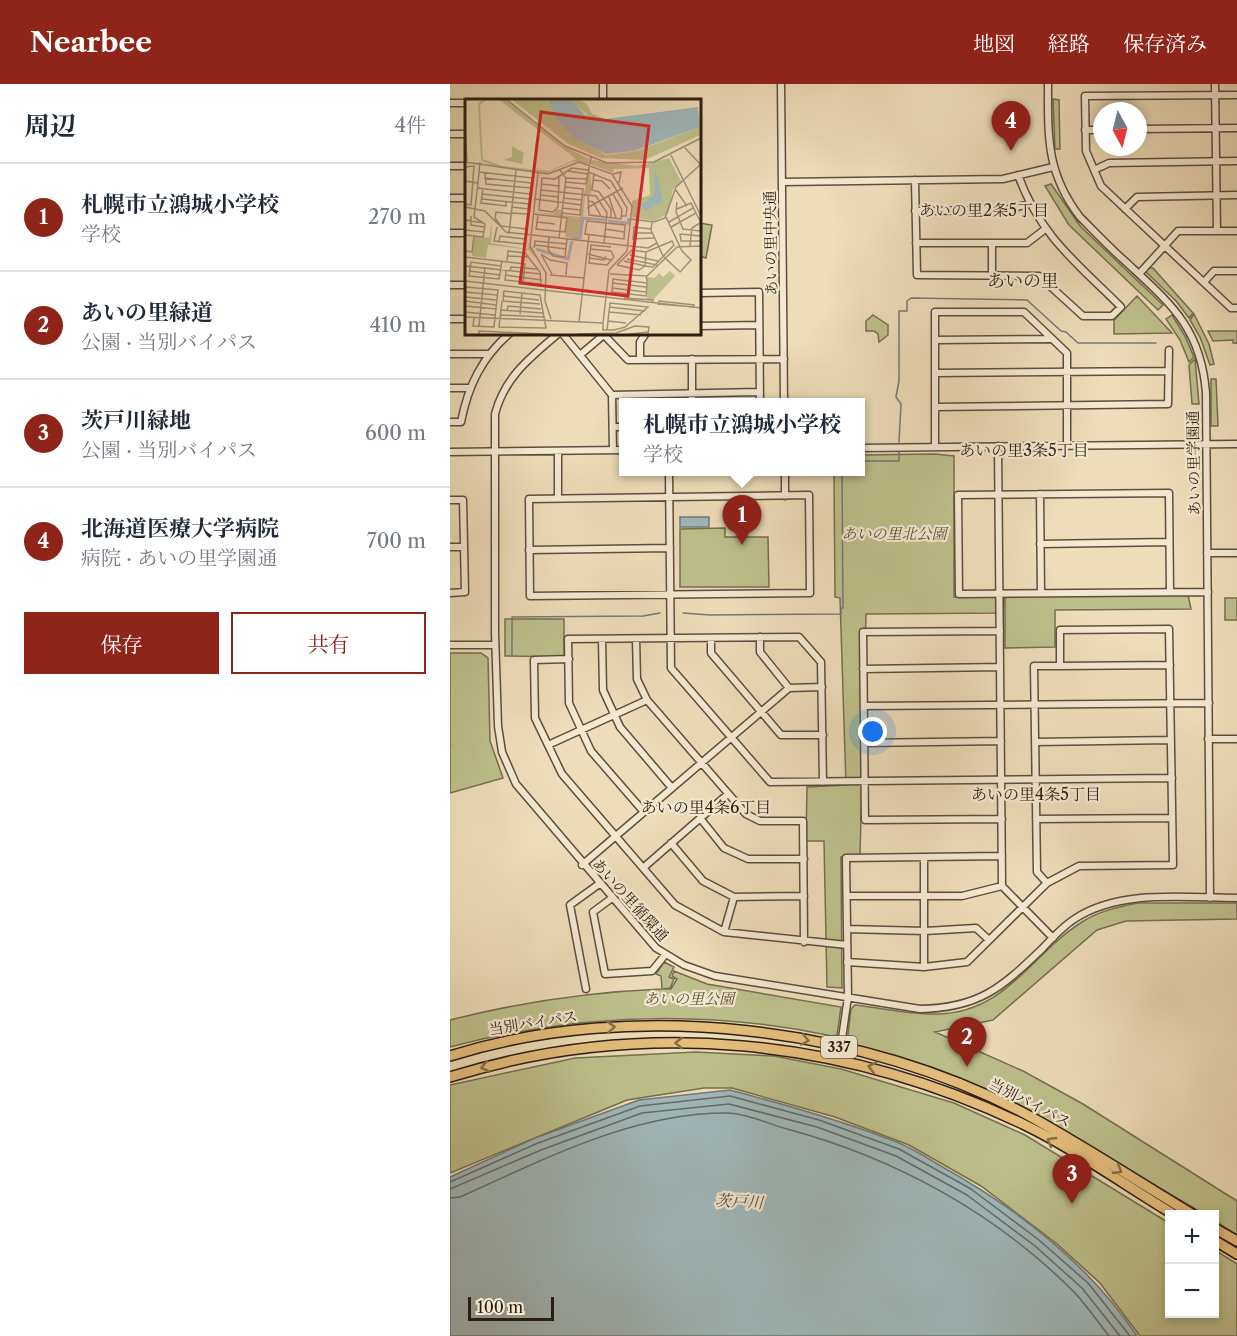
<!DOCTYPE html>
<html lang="ja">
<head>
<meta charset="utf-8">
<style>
	body { margin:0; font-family:"Libre Caslon Text","Noto Serif JP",serif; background:#f2f2f3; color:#1f2937 }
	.controls { position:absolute; right:18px; bottom:18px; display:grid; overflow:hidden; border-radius:0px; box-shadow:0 3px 9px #0003 }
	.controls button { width:54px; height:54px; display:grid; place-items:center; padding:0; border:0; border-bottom:2px solid #e0e1e3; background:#fff; color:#1f2937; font:30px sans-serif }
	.compass { position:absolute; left:643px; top:18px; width:54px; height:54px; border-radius:50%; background:#fff; box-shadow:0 3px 9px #0003; rotate:173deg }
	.scale { position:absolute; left:18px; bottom:15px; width:86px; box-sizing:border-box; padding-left:6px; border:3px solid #2d1e13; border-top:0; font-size:16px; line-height:21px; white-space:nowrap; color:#2d1e13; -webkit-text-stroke:4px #f3e9d1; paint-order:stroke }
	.you { position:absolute; left:423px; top:648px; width:21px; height:21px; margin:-15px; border:4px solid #fff; border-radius:50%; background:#1a73e8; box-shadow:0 0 0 9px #1a73e833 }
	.badge { display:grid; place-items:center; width:39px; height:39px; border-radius:50%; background:#8f2418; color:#fff; font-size:20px; font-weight:700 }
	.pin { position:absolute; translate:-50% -50px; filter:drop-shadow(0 2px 3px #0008) }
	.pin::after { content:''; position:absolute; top:32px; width:21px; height:18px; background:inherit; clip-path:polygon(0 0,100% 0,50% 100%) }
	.popup { position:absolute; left:169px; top:314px; width:246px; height:78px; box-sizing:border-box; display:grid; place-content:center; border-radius:0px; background:#fff; filter:drop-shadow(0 2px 4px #0005); font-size:20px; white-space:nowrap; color:#747a83 }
	.popup b { font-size:22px; color:#1f2937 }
	.popup::after { content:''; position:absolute; left:50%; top:100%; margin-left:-12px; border:12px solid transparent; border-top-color:#fff }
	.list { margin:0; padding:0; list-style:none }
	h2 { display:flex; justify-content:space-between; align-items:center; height:78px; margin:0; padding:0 24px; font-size:26px }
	h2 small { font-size:20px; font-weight:400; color:#747a83 }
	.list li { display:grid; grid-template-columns:39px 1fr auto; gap:18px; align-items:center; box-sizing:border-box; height:108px; padding:0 24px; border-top:2px solid #e0e1e3 }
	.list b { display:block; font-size:22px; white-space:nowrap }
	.list p { margin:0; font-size:20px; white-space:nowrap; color:#747a83 }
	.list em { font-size:20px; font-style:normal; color:#747a83 }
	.actions { display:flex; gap:12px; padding:18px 24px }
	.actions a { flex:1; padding:14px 0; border:2px solid #8f2418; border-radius:0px; text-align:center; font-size:21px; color:#8f2418 }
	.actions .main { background:#8f2418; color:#fff }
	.map { position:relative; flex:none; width:787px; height:1252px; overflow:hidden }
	header { display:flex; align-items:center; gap:36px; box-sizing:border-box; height:84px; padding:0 30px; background:#8f2418; color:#fff }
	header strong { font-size:28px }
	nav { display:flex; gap:33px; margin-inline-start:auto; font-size:21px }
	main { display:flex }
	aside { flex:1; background:#fff }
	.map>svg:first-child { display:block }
</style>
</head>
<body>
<header>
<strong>Nearbee</strong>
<nav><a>地図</a><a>経路</a><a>保存済み</a></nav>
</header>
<main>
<aside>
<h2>周辺<small>4件</small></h2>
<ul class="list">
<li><span class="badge">1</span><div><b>札幌市立鴻城小学校</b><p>学校</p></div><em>270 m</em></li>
<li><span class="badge">2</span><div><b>あいの里緑道</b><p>公園 · 当別バイパス</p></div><em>410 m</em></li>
<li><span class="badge">3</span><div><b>茨戸川緑地</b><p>公園 · 当別バイパス</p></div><em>600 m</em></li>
<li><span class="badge">4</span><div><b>北海道医療大学病院</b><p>病院 · あいの里学園通</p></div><em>700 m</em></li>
</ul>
<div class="actions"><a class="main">保存</a><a>共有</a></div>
</aside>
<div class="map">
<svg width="787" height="1252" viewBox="0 0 787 1252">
	<rect width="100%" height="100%" fill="#edddb8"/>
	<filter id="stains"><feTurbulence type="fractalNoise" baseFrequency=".00333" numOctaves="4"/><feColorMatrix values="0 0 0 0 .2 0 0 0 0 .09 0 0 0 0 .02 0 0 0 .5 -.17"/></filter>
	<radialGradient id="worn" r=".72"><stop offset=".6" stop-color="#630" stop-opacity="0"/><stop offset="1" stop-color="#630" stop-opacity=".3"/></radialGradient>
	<!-- green -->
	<path fill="#bdc08b" stroke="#756f4f" stroke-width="1.5" d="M603 15 609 16 610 65H605Z
		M601 100 631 143 713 221 708 226 619 141 595 102Z
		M249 139 262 141 256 174 249 172Z
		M699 184H703L743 229 739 234 726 217 696 188Z
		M687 212 722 249 664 250V236Z
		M744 230 759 260 764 280 760 281 750 253 740 236Z
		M423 231 438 241V251L429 258 428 250 424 247H416V237Z
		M722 231 735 252 744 273 739 278 730 256 716 235Z
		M758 247H787V259H783V256L763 257Z
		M745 275 749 320H742L739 281Z
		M761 295H766L768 342H761Z
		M485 370 504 372V513H554L553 529 416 530 410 772 391 773 392 904 377 903 374 757H356L357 703 396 701 390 514 385 513 384 388H410L411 371Z
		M275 444V453H318L319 503H230V445Z
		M738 511 741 525 605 526V563L555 564V515L558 512Z
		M775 514H787V536H775Z
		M55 535H114V571L111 573 55 572Z
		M0 569H31L38 574 40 657 53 694 0 709Z
		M688 819H787V835L676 837 647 846 543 936 485 948 573 987 633 1020 787 1117V1151L765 1137 764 1130H754L574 1024 461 978 397 959 401 925 405 921C432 924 461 931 488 930 557 928 581 870 632 838 649 827 668 823 688 819Z
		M214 878 224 883 219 893 224 895 220 904 213 905H221L227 895 222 892 224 887 257 900 391 923 387 951 382 952C255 925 125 930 0 963V936C71 918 139 908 212 905L211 892 206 890Z
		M246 968 324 972 391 985 504 1019 575 1051 719 1139 720 1230H764L765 1166 787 1180V1252H690L650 1199 606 1159 531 1102 459 1061 385 1033 282 1004H254L177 1016 0 1089V1001L125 974Z"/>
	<!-- water -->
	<path fill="#a0b8bb" stroke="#727a78" stroke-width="1.5" d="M230 433H259V443H230Z
		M280 1006C337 1021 394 1037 449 1059 463 1065 476 1073 489 1081 565 1123 638 1179 687 1252H0V1093L85 1054 189 1016Z"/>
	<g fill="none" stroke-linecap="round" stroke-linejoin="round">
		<!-- shore -->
		<path stroke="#666b67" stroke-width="1.5" d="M0 1098 88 1059 190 1022 280 1012 369 1036 449 1065 521 1105 589 1156 638 1199 680 1252
			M0 1105 91 1066 192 1029 279 1020 367 1043 446 1072 517 1111 585 1162 632 1204 670 1252
			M0 1114 10 1113C95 1075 182 1029 276 1029 295 1029 319 1040 337 1045 445 1074 546 1129 625 1209 637 1222 648 1238 659 1252"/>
		<!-- stream -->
		<path stroke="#727a78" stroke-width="1.5" d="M449 358 451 320 446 313 449 297V227H457V217L461 214 577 216 611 247 616 248 628 259H706
			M410 377H449V368
			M233 529 260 531 391 530V524H393L392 388
			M62 571V533L193 532 210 529
			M0 662H1"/>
		<defs>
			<path id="minor" d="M153 0V16
				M331 0 334 318
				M598 0C598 52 596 89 630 133 645 148 660 164 676 178 721 220 751 244 756 309L760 814
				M765 0 767 147H787
				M787 11 635 12 636 67 651 102 781 224H787
				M0 19H16
				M688 45 787 44
				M635 46H652
				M0 50H16
				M0 82H16
				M644 86 659 79 787 77
				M465 96 467 191 589 192 633 232H662L671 223C626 178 591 153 568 91
				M332 98 553 95 603 83
				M0 114H16
				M675 125 687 113 787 111
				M465 127 555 126 579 120
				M0 149H16
				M466 159H577L594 146
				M542 159V191
				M689 190 728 147H767
				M754 198 764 187H787
				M0 201H16
				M249 209 309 208 310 318
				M0 235H16
				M249 242 309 241
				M109 249C81 273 55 292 45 330V549L48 642 52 668 66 700 206 864 234 881 265 892 470 925C529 924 551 904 592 865 602 854 613 842 626 834 672 805 735 814 787 814
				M112 249 162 311 310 308
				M154 251 178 276 334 275
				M485 256 601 255
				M0 270H39
				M130 271 156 249
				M242 275V318
				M190 276V258L196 249
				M485 289 718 287
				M0 304H19
				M162 311 163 366
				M485 323 718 320 719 266
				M0 338H11C18 302 32 273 60 249
				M163 343H174
				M548 362 552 802 603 854
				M485 363V228H574L617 269V362
				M410 364 787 360
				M108 367V414
				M0 368 174 366
				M219 388 221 584 320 698 722 694
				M335 388V412
				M590 410 591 509
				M359 411 360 509 80 512 79 415Z
				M0 416H13L15 508 0 509
				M590 460 719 458
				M0 463H14
				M79 466 220 464
				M757 469H787
				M720 508 719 409 508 411 509 510 758 508
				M550 547 413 548 415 736 552 735
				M310 553V568L339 604
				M261 554V569L331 651H373
				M152 555 153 606 170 643 222 704
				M186 555 187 595 197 616 296 730 310 737H353L354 858
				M0 561H45
				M119 575 84 576 85 634 112 690 225 821 274 848 397 861
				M610 582 720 581
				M413 585 550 583
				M414 622 759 619
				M758 655H787
				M585 658 721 656
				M414 659 551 657
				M98 661 197 616
				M194 728 141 667 119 619 118 555 349 553 371 578 373 698
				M250 734 274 764 298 775H354
				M586 735 722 734
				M221 759 253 797 284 813 354 812
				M474 773V883
				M132 781 339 604 372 603
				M193 784 278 710
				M397 812H512L552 802
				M162 814 143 828 155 890 202 887 215 871
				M397 845 475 847 526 844 539 856
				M274 848 284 813
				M397 878 474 883 517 878 597 799 629 782 723 781 719 545 610 546V582H584L587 788 597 799
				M136 905 120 821 149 800
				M389 975 398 913 396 774 552 772"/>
			<path id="highway" d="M0 972C183 914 415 942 583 1034 637 1064 689 1098 742 1130
				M0 993C194 933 394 954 575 1041 626 1066 675 1101 723 1130
				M764 1144 787 1157
				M764 1156 787 1170"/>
		</defs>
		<!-- minor casing -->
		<use href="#minor" stroke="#5d4e3c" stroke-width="9"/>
		<!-- highway casing -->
		<use href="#highway" stroke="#2d1e13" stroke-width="12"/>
		<!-- minor -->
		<use href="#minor" stroke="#f3e9d1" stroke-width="6"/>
		<!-- highway -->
		<use href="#highway" stroke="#e6be7c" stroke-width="9"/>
	</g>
	<!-- one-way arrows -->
	<defs><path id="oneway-chevron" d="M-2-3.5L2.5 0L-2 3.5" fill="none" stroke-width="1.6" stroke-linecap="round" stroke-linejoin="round" transform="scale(1.5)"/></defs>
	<g stroke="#8a6e48">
		<use href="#oneway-chevron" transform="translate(161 943) rotate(-3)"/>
		<use href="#oneway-chevron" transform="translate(355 956) rotate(11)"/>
		<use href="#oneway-chevron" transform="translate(229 959) rotate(-179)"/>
		<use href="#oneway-chevron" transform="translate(35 983) rotate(167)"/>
		<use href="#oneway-chevron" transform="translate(422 983) rotate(-166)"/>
		<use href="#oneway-chevron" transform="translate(601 1057) rotate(-149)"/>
		<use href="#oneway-chevron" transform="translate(668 1086) rotate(31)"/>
	</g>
	<g text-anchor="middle" stroke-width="4.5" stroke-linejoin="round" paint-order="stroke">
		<!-- shield labels -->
		<rect fill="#f3e9d1" stroke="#685b4c" stroke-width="1.5" x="371" y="952" width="36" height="22" rx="4.5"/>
		<g font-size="14" font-weight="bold" fill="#2d1e13">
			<text x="389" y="968">337</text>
		</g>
		<!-- street labels -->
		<g font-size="15" fill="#2d1e13" stroke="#f3e9d1">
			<text transform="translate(321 159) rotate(-91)" y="5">あいの里中央通</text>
			<text transform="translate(744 379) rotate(-91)" y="5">あいの里学園通</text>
			<text transform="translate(180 816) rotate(48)" y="5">あいの里循環通</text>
			<text transform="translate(83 939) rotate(-9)" y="5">当別バイパス</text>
			<text transform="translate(580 1019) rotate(27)" y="5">当別バイパス</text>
		</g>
		<!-- park labels -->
		<g font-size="15" font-style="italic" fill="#584f37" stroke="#f3e9d1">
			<text x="444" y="455">あいの里北公園</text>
			<text x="239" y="920">あいの里公園</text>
		</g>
		<!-- neighbourhood labels -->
		<g font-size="16" fill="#2d1e13" stroke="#f3e9d1">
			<text x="534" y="132">あいの里2条5丁目</text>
			<text x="574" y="372">あいの里3条5丁目</text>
			<text x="586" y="716">あいの里4条5丁目</text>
			<text x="256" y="729">あいの里4条6丁目</text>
		</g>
		<!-- water labels -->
		<g font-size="16" font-style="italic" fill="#504c45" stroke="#f3e9d1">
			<text transform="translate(289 1117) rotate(3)" y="6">茨戸川</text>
		</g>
		<!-- quarter labels -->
		<g font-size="18" fill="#2d1e13" stroke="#f3e9d1">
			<text x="573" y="203">あいの里</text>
		</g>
	</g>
	<!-- overview -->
	<g transform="translate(15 15)">
		<rect width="236" height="236" fill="#edddb8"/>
		<path d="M18 0H22L15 6 18 60 37 67 84 72 111 60 33 0H40L101 48 124 60 123 65 107 63 82 74 36 69 16 62 13 5ZM46 0H81L109 38 141 56 172 52 235 28V36L180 61 135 59 102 44ZM104 0H113L122 5 127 15 140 20 126 19ZM47 47 59 54 57 65 39 61 47 58ZM204 59 216 82 208 90 203 115 189 122 167 118V102L185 96 184 69 149 70 148 74 125 65 126 61 172 67ZM124 68 127 88 126 95 120 96 116 140 100 138 102 119 70 113 89 115 90 110 96 111V116L115 118ZM27 123 26 144 63 150 64 146 71 160 64 151 27 146H23L21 159 7 157 9 137 24 139ZM205 172 210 177 189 200H182V178L190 179 194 174 198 178Z" fill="#bdc08b"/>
		<path d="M82 0H105L120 16 133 21 233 8 235 28 169 52 141 55 109 39 95 24ZM190 68 198 102 181 112 175 106 189 97Z" fill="#a0b8bb"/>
		<path fill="none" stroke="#a0b8bb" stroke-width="3" d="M143 122 163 124 164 119M107 140 115 139 118 119 140 121M71 150 103 160 107 142"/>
		<path fill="none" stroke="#a09176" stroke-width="1.5" d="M41 0 100 47 142 64 189 63 236 39M0 26 2 63M220 49 235 65M205 54 236 117M0 63 83 75 114 63 147 75 167 107 162 152 144 171 138 224 0 218M0 68 9 67 6 106 0 105M103 72 123 75M14 73 67 79 63 110 47 108M123 73 146 82 162 109 161 117H156M20 74 21 85 66 89M73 74 65 147 81 174 80 202 86 220M129 74 127 91 134 93 146 110V119M148 75 156 73 154 84M94 78 93 108 88 113 74 111 77 79 90 80 107 69 123 71M19 79 66 84M101 79 122 80M128 81 137 82 145 90M0 82 13 84 9 118 20 125 18 138 0 136M100 83 121 85 126 58M13 84 15 63M76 85 95 87M12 89 65 95M18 89 16 104 41 107V103M210 90 222 107M76 91 131 97 142 114 139 144M17 95 64 100M75 96 94 98M123 96 124 116 156 120 157 111 148 95M144 98 151 119M98 99 117 101M17 100 64 105M69 100 117 106M123 102 128 103 136 117M212 103 211 113 218 130 236 132M0 108 20 112 41 133 183 149 192 144M97 109 116 111M122 109 158 89M212 110 226 104 236 124M97 114 115 116 118 90 100 88M47 115 31 113 30 119 36 127 61 130 63 115 47 114M68 115 102 119 100 133 71 130 73 116M6 117V126L19 128M166 120 189 123 200 119 211 88 236 65M0 121 19 124M122 122 160 126 159 140 120 135ZM72 123 90 125M187 123 186 131 198 157 215 173 226 161 217 152 201 118M204 123 228 109M32 128 29 142 59 145 60 140 35 137 34 142M206 128 231 114M140 130 159 133M186 130 169 128 168 140 189 139M0 131 19 133M168 134H187M44 135 51 71M84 138 83 150 88 157 100 158 102 140M94 139 101 79 95 71M216 141 215 135 236 137M207 142 209 146 188 168 180 167 181 153ZM215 142H236M70 146 101 150M225 147 227 129 235 124M146 148 126 146 124 164 142 166 149 158M69 149 70 142 102 145M126 150 146 152 149 158M0 152 7 153 9 137M123 155 146 161M165 156 193 162M43 157 63 158M0 158 60 165 58 183M124 159 139 161 141 157M162 160 192 166M159 162 180 167M152 166 167 151 181 153M152 166 174 171 180 167M0 167 76 175M36 167 6 163 4 177 34 180 37 162M4 172 35 176M41 172 40 181 76 185 75 173 60 154 43 152 42 162M45 172 46 168 72 170M87 175 76 155 85 161 102 164 101 176M145 175 182 177 212 148 236 147M40 176 77 181M85 176 119 179M181 177 182 181V184L181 197 147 193 148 180 182 184M0 182 236 209M147 184 181 188M147 189 181 193M0 193 32 196M0 195 1 188 33 191 29 228 8 227 9 219M38 197 74 201M0 198 31 201M159 199 188 201 187 204M0 202 31 206M37 202 34 228 81 229 75 196 39 192 38 202M38 202 75 205M194 202 229 206V208L193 205ZM0 207 31 210M144 208 180 212M36 211 78 214M42 212 43 207 76 210M0 213 30 216M144 213 176 216M55 215 57 194M35 216 79 218M143 222 161 224M114 223 124 136M138 224V231H149L160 228 183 208 145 204 142 231M14 227 20 168M14 235V232L80 235M112 235 151 234 170 227 184 228 183 235M165 235 184 233"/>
		<path fill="#d62828" fill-opacity="0.15" stroke="#d62828" stroke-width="3" d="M76 13 184 27 163 197 55 184Z"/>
		<rect width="236" height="236" fill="none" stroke="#2d1e13" stroke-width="3"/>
	</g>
	<rect width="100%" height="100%" filter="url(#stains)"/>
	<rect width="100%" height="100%" fill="url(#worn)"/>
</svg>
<div class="controls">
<button>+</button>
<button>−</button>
</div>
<svg class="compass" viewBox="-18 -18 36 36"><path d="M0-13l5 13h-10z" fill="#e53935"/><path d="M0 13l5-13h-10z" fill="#747a83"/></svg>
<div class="scale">100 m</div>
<div class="you"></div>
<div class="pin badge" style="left:292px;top:461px">1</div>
<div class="popup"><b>札幌市立鴻城小学校</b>学校</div>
<div class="pin badge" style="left:517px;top:983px">2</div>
<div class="pin badge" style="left:622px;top:1120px">3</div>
<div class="pin badge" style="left:561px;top:67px">4</div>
</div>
</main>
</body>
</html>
